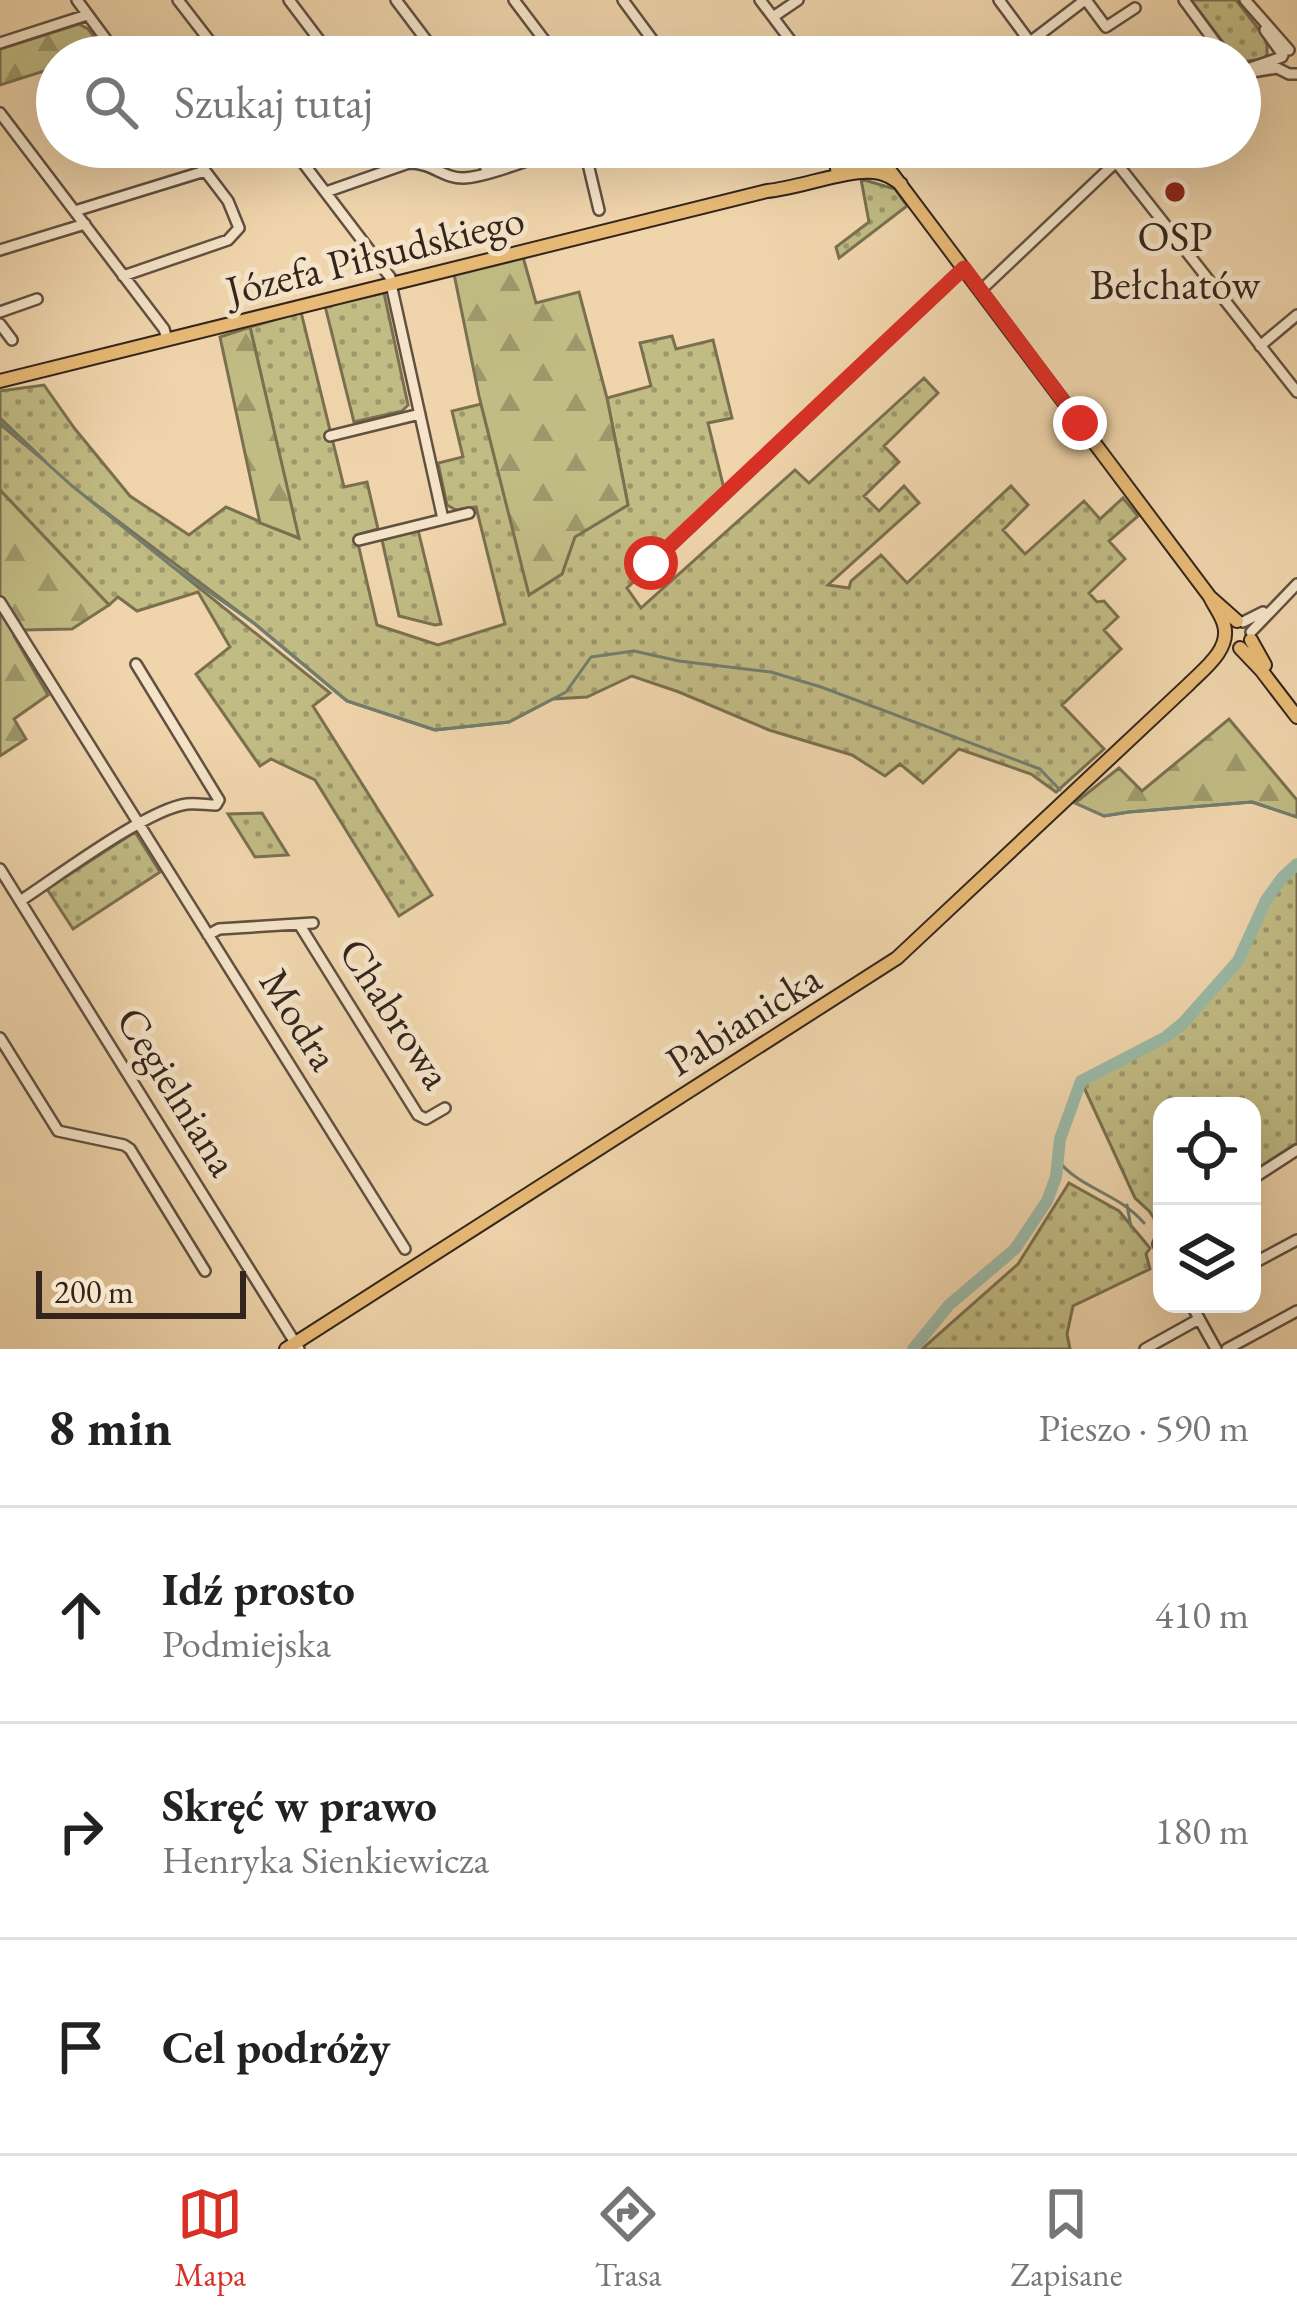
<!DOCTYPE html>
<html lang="pl">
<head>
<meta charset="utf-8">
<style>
	body { margin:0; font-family:"EB Garamond",serif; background:#f2f2f2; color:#222 }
	.controls { position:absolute; right:36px; bottom:36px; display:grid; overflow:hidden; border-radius:24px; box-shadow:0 12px 48px #0002 }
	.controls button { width:108px; height:108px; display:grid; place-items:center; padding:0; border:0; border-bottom:3px solid #e0e0e0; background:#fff; color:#222; font:60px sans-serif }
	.scale { position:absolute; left:36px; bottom:30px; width:210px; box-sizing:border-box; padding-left:12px; border:6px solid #33251d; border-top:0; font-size:33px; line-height:42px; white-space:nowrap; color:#33251d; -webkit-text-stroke:9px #f5e4c9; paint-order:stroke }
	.stop { position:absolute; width:36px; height:36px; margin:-27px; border:9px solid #d93025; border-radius:50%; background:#fff }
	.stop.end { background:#d93025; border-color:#fff; box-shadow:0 3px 12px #0008 }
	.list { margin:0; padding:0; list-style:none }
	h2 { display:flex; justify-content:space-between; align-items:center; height:156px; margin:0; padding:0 48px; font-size:51px }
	h2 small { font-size:39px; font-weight:400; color:#767676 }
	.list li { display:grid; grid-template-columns:78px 1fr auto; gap:36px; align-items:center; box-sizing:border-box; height:216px; padding:0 48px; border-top:3px solid #e0e0e0 }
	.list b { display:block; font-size:45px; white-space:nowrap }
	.list p { margin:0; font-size:39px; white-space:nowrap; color:#767676 }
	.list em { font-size:39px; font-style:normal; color:#767676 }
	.icon { flex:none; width:66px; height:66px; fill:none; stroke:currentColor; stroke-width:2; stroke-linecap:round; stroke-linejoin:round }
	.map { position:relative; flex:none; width:1297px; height:1349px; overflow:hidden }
	.search { position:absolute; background:#fff; box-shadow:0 12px 48px #0002; left:36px; right:36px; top:36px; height:132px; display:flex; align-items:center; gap:30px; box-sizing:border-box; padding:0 42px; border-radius:66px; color:#767676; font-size:45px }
	.sheet { height:804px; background:#fff }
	nav { display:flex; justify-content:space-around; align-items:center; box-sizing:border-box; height:168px; border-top:3px solid #e0e0e0; background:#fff; font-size:33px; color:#767676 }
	nav a { display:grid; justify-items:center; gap:6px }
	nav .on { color:#d93025 }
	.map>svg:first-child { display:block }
</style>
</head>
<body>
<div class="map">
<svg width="1297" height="1349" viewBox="0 0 1297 1349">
	<defs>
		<pattern id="green-dots" width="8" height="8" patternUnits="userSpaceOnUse" patternTransform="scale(3)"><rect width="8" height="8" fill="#c1bb84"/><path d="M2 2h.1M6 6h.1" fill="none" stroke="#9d986b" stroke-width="1.8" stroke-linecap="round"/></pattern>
		<pattern id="forest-firs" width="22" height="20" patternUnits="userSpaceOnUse" patternTransform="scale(3)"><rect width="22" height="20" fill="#c1bb84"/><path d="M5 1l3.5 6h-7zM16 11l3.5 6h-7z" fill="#9d986b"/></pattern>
	</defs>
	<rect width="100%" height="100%" fill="#f0d5ac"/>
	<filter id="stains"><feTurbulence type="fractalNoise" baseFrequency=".00167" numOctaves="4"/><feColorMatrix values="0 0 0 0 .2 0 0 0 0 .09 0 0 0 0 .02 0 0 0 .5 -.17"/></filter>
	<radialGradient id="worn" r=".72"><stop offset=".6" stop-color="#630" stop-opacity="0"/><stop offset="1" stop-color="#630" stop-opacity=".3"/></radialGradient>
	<!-- green -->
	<path fill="url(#green-dots)" stroke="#7a7050" stroke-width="3" d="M1191 0H1236L1267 40V55L1263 59 1240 62V57H1234Z
		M861 179 895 189 907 206 839 258 836 247 869 222Z
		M384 293 408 405 402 411 354 422 325 306Z
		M301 312 344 487 367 482 378 529 356 535 377 625 438 645 505 624 476 507 456 510 447 505 438 463 463 457 452 411 481 404 530 594 562 574 574 537 628 505 607 398 651 386 640 343 672 336 676 349 713 340 732 418 708 423 726 497 627 588 641 608 795 470 809 483 924 378 938 393 884 446 899 462 864 496 879 511 904 486 919 503 828 585 849 588 851 581 881 555 907 583 1011 486 1028 505 1003 530 1025 554 1084 501 1100 519 1123 498 1138 516 1109 541 1125 559 1089 593 1097 602 1104 601 1118 617 1104 630 1121 649 1062 705 1104 749 1056 792 1031 774 959 749 923 783 900 764 885 776 852 755 769 730 679 692 632 676 587 697 553 699 509 722 435 730 347 701 255 624 86 497 330 693 313 706 432 895 399 916 315 780 271 759 260 766 196 674 230 647 198 592 137 611 118 597 109 605 0 490V424L46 462 0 418V391L44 385 75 429 130 496 189 535 226 507 298 538 250 327Z
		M418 530 441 624 435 625 399 616 382 540Z
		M262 813 288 855 255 857 228 814Z
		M135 832 160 872 73 929 47 889Z
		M1297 864V1143L1252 1172V1106H1162V1230L1149 1211 1135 1198 1081 1081 1166 1037 1183 1023 1238 961 1266 900 1282 878Z
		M1069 1183 1119 1211 1150 1248 1146 1254 1150 1269 1073 1306 1067 1334 1070 1349H922L1018 1264Z"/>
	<!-- forest -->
	<path fill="url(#forest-firs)" stroke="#7a7050" stroke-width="3" d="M79 24 88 29 107 52 90 57H57V67L0 85V49Z
		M523 257 536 303 579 292 607 398 628 505 575 537 562 574 529 595 479 396 454 274Z
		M250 327 299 538 260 523 220 337Z
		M0 490 109 605 72 629 24 630 14 636 48 695 14 719 26 739 0 756Z
		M1229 719 1297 800V817L1252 802 1129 812 1104 816 1075 803 1119 768 1142 791Z"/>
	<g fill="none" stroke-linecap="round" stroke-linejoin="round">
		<!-- stream -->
		<path stroke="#717e70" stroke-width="3" d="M0 421 71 485 172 566 255 624 347 701 435 730 509 722 566 692 591 657 634 651 679 661 771 672 821 687 1040 769 1060 790
			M1075 803 1104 816 1129 812 1252 802 1297 817
			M1056 1158C1080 1190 1116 1191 1144 1223
			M1127 1205 1131 1227"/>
		<!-- river -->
		<path stroke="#9ab9a7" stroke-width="12" d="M913 1349 949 1305 1015 1249 1047 1201 1056 1177 1060 1139 1081 1081 1166 1037 1183 1023 1238 961 1266 900 1282 878 1297 864"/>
		<defs>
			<path id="minor" d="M77 0 119 57
				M178 0 222 57
				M289 0 332 57
				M396 0 439 57
				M514 0 557 57
				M623 0 665 57
				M760 0 803 57
				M999 0 1041 57
				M1086 0 1106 27 1135 8
				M1184 0 1226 57
				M1245 0 1289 50
				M773 17 798 0
				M1265 30 1283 55
				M1030 42 1085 0
				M0 43 87 15
				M1250 68 1282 57
				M1240 74 1277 68 1289 74H1297
				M0 113 164 329 167 339
				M291 147 390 277 392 284
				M387 147 395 167
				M480 147 487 172
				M584 147 599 210
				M871 147 882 162
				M1104 147 1297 392
				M881 163 943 147
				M326 192 409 163C433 163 444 179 464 178 488 177 541 155 567 147
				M75 211 205 171
				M0 250 85 224
				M123 276 228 240 239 228 228 201 187 147
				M391 284 443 519
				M980 291 1115 163
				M0 312 37 299
				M0 324 12 340
				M1260 346 1297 315
				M330 436 420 414
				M359 540 469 513
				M651 564 964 268
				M0 602 405 1249
				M1243 622 1263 612
				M1251 632 1297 584
				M0 869 299 1349
				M20 901C57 877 147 809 187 804 197 803 207 805 216 805L219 800 136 664
				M299 924 418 1115 426 1119 445 1108
				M208 935 219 929 313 923
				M0 1038 58 1131 124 1145 130 1149 205 1271
				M1252 1179 1297 1150
				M1162 1236 1158 1244 1162 1253
				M1252 1264 1297 1240
				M1191 1304 1216 1349
				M1145 1349 1199 1319
				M1227 1349 1297 1311"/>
			<path id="major" d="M837 169 864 162H882L891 172 1210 597 1237 621
				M0 381 767 191C799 188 847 169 874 172 885 173 892 178 901 184
				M1251 640 1265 665
				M1240 648 1261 670 1297 717
				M286 1349 897 958 1189 684C1204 669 1231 649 1224 625 1222 616 1214 606 1210 597"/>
		</defs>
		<!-- minor casing -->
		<use href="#minor" stroke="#625141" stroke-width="14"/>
		<!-- major casing -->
		<use href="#major" stroke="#33251d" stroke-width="16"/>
		<!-- minor -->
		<use href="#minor" stroke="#f5e4c9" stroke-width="9"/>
		<!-- major -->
		<use href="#major" stroke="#e8ba76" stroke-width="12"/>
	</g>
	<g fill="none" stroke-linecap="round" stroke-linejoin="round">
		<!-- route -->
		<path stroke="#d93025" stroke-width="15" d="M651 563 964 268 1080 423"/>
	</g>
	<!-- markers -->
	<circle fill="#8f2418" stroke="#f5e4c9" stroke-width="4.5" cx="1175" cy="192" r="12"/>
	<g text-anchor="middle" stroke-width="10" stroke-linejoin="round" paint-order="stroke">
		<!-- poi labels -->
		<g font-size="42" fill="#33251d" stroke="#f5e4c9">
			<text x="1175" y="251">OSP<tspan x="1175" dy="48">Bełchatów</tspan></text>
		</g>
		<!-- street labels -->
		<g font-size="42" fill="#33251d" stroke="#f5e4c9">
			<text transform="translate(375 254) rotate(-14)" y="15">Józefa Piłsudskiego</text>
			<text transform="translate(396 1013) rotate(57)" y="15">Chabrowa</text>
			<text transform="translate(300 1019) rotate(58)" y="15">Modra</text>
			<text transform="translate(743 1019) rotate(-32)" y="15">Pabianicka</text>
			<text transform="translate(178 1091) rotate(58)" y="15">Cegielniana</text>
		</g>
	</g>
	<rect width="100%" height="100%" filter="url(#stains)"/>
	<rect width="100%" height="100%" fill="url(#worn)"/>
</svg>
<div class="controls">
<button><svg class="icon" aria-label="locate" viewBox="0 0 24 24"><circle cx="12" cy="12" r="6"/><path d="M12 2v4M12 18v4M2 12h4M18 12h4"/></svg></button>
<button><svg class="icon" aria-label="layers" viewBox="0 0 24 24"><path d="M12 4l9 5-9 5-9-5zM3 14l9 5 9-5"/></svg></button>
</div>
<div class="scale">200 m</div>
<div class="stop" style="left:651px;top:563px"></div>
<div class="stop end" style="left:1080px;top:423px"></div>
<div class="search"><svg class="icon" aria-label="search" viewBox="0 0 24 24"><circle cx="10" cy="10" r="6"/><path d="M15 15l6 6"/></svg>Szukaj tutaj</div>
</div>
<section class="sheet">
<h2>8 min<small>Pieszo · 590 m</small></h2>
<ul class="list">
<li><svg class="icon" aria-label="ahead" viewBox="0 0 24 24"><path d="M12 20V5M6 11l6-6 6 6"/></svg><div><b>Idź prosto</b><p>Podmiejska</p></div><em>410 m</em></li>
<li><svg class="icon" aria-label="right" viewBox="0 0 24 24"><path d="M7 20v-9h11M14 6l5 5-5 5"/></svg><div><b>Skręć w prawo</b><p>Henryka Sienkiewicza</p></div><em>180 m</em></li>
<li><svg class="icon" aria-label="arrive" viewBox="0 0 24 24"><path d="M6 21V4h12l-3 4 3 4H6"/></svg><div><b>Cel podróży</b></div></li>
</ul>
</section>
<nav>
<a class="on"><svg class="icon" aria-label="map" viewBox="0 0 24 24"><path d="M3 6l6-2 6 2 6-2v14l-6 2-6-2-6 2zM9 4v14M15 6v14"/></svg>Mapa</a>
<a><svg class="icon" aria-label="directions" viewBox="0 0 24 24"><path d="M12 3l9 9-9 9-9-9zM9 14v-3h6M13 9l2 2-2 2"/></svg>Trasa</a>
<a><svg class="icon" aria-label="saved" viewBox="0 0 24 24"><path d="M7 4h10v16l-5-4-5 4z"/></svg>Zapisane</a>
</nav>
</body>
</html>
